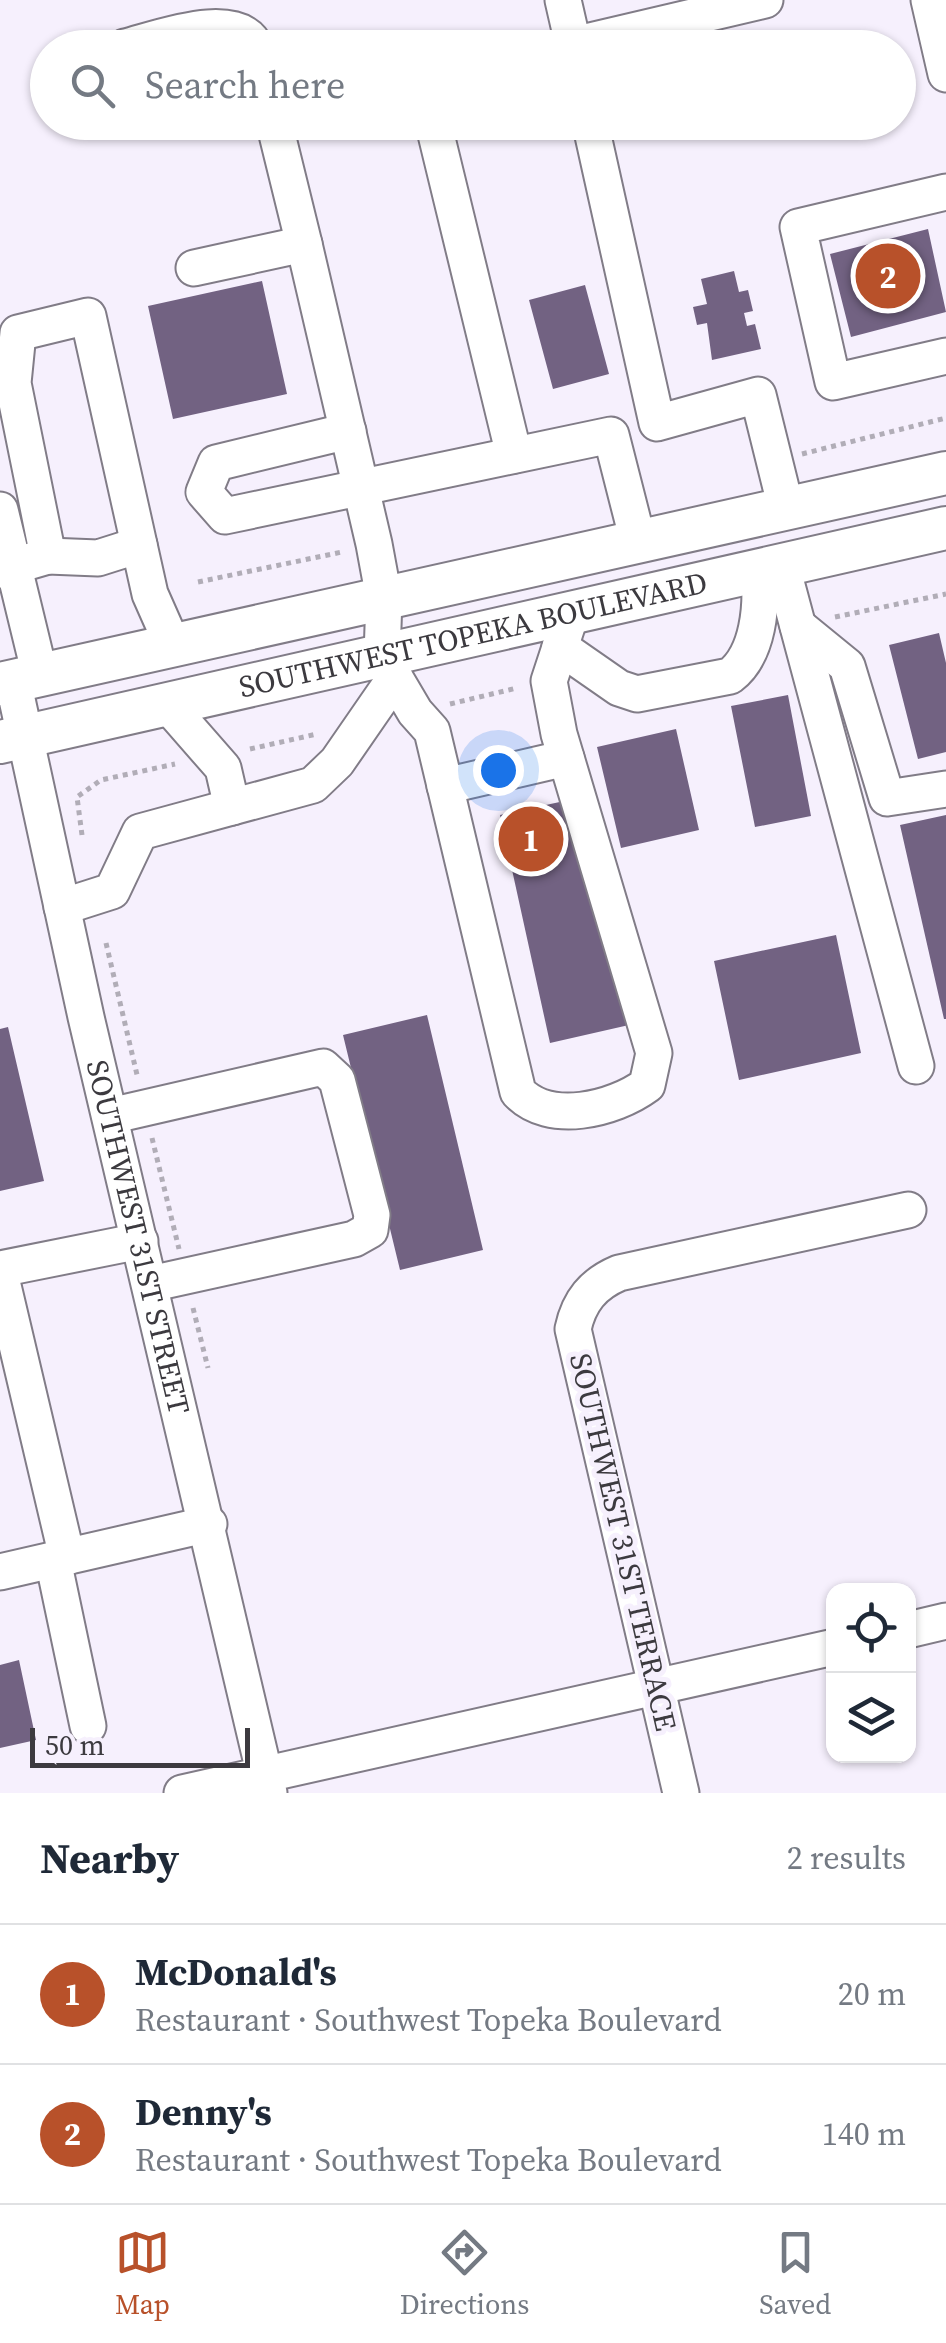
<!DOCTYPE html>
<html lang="en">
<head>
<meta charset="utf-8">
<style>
	body { margin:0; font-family:"Source Serif 4",serif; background:#f6f6f7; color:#1f2937 }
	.controls { position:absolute; right:30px; bottom:30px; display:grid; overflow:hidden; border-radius:20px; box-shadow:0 2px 8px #0004 }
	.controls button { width:90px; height:90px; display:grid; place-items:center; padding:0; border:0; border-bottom:2px solid #e0e1e3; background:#fff; color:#1f2937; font:50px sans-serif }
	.scale { position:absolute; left:30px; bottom:25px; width:220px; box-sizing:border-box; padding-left:10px; border:5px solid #3c3a3f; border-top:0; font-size:28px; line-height:35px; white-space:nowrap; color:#3c3a3f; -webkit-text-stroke:8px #f6f0fd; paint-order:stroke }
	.you { position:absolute; left:498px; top:770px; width:35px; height:35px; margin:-25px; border:8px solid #fff; border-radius:50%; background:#1a73e8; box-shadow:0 0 0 15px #1a73e833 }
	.badge { display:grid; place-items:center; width:65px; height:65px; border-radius:50%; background:#b8512a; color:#fff; font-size:32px; font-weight:700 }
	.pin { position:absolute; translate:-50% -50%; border:5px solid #fff; box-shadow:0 2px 10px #0006 }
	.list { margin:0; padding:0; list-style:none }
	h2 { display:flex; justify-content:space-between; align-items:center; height:130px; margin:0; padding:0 40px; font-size:42px }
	h2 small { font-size:32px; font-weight:400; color:#747a83 }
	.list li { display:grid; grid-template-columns:65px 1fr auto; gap:30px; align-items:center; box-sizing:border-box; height:140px; padding:0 40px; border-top:2px solid #e0e1e3 }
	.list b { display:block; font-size:38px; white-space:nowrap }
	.list p { margin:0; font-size:32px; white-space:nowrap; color:#747a83 }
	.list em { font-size:32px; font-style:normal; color:#747a83 }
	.icon { flex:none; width:55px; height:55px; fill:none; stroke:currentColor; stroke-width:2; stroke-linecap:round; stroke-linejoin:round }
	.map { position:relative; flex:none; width:946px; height:1793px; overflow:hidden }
	.search { position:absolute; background:#fff; box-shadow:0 2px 8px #0004; left:30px; right:30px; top:30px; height:110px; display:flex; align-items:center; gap:25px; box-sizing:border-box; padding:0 35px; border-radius:55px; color:#747a83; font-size:38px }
	.sheet { height:410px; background:#fff }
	nav { display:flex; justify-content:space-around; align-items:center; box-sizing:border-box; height:140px; border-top:2px solid #e0e1e3; background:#fff; font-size:28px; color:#747a83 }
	nav a { display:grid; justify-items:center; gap:5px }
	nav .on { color:#b8512a }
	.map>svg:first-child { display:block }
</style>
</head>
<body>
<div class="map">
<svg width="946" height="1793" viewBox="0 0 946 1793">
	<rect width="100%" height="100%" fill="#f6f0fd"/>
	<!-- building -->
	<path fill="#726282" d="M928 229 946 312 851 337 830 254Z
		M734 271 739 292 748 290 753 311 744 313 747 326 755 324 761 349 712 360 707 323 697 325 693 307 707 304 701 279Z
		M262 281 287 394 173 419 148 306Z
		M585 285 609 374 553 389 529 300Z
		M939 633 946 663V752L918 759 889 645Z
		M788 695 811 816 755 827 731 706Z
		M676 729 699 830 621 848 597 747Z
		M578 798 629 1025 550 1043 500 815Z
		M946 815V1019H944L900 825Z
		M836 935 861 1053 739 1080 714 961Z
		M427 1015 483 1250 400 1270 343 1035Z
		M8 1027 44 1181 0 1191V1029Z
		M19 1660 36 1740 0 1748V1665Z"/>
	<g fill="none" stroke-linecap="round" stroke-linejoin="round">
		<defs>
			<g id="minor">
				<path d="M563 0 574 48"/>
				<path d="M929 0 946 74"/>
				<path d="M573 45 765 0"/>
				<path d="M125 47C157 39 239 7 256 48"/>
				<path d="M274 122 304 244"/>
				<path d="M433 122 514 455"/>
				<path d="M590 122 657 423 758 395 786 508"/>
				<path d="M946 192 798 227 833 382 946 356"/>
				<path d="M194 268 304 244 374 544 384 598 382 656 415 712 432 731 518 1092C549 1125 613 1110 647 1085L654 1053 559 734 549 681 571 614"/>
				<path d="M348 431 216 463 204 492 225 516 611 435 638 541"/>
				<path d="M0 510 40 675"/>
				<path d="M48 556 98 558 139 545"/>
				<path d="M782 567 916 1066"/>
				<path d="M0 570 48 556 13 383 18 333 88 316 150 594 173 646"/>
				<path d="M798 626 847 666 887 798 946 789"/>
				<path d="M560 647 619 688 637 694 730 676C759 654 762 605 759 572"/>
				<path id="s1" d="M13 681 86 1017 269 1793"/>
				<path d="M167 704 223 768 232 807"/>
				<path d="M445 786 566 758"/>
				<path d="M62 907 112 891 140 832 313 785 337 762 395 678"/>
				<path d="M110 1116 323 1067 337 1080 372 1215 370 1230 354 1239 150 1284"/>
				<path d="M0 1269 140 1241"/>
				<path d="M0 1273 67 1557"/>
				<path d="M53 1560 88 1726"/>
				<path d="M0 1572 209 1524"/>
				<path d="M908 1630 946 1621"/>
				<path d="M182 1793 834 1647"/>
				<path d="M681 1793 573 1329C579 1301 593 1284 619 1273L908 1210"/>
			</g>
			<g id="major">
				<path d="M0 684 946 473"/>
				<path id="s2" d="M0 742 946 528"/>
			</g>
		</defs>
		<!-- minor casing -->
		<use href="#minor" stroke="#817c87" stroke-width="39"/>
		<!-- major casing -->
		<use href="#major" stroke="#817c87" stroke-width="46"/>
		<!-- path -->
		<path stroke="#b1adb7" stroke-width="5" stroke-dasharray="5 5" stroke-linecap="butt" d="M802 454 946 418
			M198 582 342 552
			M835 617 946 594
			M450 704 517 688
			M250 749 317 734
			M82 835 77 797 101 780 175 764
			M106 943 138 1079
			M152 1138 179 1249
			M193 1308 208 1368"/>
		<!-- minor -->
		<use href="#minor" stroke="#fff" stroke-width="35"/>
		<!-- major -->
		<use href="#major" stroke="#fff" stroke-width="42"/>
	</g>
	<g text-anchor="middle" stroke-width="10" stroke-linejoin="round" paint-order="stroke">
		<!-- street labels -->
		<g font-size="30" fill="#3c3a3f" stroke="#f6f0fd">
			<text dy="10" stroke="none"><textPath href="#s2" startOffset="485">SOUTHWEST TOPEKA BOULEVARD</textPath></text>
			<text dy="10" stroke="none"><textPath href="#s1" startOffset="570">SOUTHWEST 31ST STREET</textPath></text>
			<text transform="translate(623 1542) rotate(77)" y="10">SOUTHWEST 31ST TERRACE</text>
		</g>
	</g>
</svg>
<div class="controls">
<button><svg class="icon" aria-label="locate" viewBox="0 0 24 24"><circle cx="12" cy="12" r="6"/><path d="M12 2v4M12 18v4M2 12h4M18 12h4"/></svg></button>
<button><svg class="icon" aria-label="layers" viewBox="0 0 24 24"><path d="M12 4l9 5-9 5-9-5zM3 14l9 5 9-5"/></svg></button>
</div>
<div class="scale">50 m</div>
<div class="you"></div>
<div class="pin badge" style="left:531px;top:839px">1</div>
<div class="pin badge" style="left:888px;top:276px">2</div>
<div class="search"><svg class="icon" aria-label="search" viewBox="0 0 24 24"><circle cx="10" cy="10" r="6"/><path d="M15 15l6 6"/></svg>Search here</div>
</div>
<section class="sheet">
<h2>Nearby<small>2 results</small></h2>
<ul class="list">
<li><span class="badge">1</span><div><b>McDonald's</b><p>Restaurant · Southwest Topeka Boulevard</p></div><em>20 m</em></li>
<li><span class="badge">2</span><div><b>Denny's</b><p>Restaurant · Southwest Topeka Boulevard</p></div><em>140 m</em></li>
</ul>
</section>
<nav>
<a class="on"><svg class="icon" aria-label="map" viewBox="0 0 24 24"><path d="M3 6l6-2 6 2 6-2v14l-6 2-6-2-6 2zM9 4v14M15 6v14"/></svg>Map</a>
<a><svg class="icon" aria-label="directions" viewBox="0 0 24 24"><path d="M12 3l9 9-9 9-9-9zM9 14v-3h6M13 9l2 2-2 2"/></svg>Directions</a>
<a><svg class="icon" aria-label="saved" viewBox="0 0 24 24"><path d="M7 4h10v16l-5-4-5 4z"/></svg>Saved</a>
</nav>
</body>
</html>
